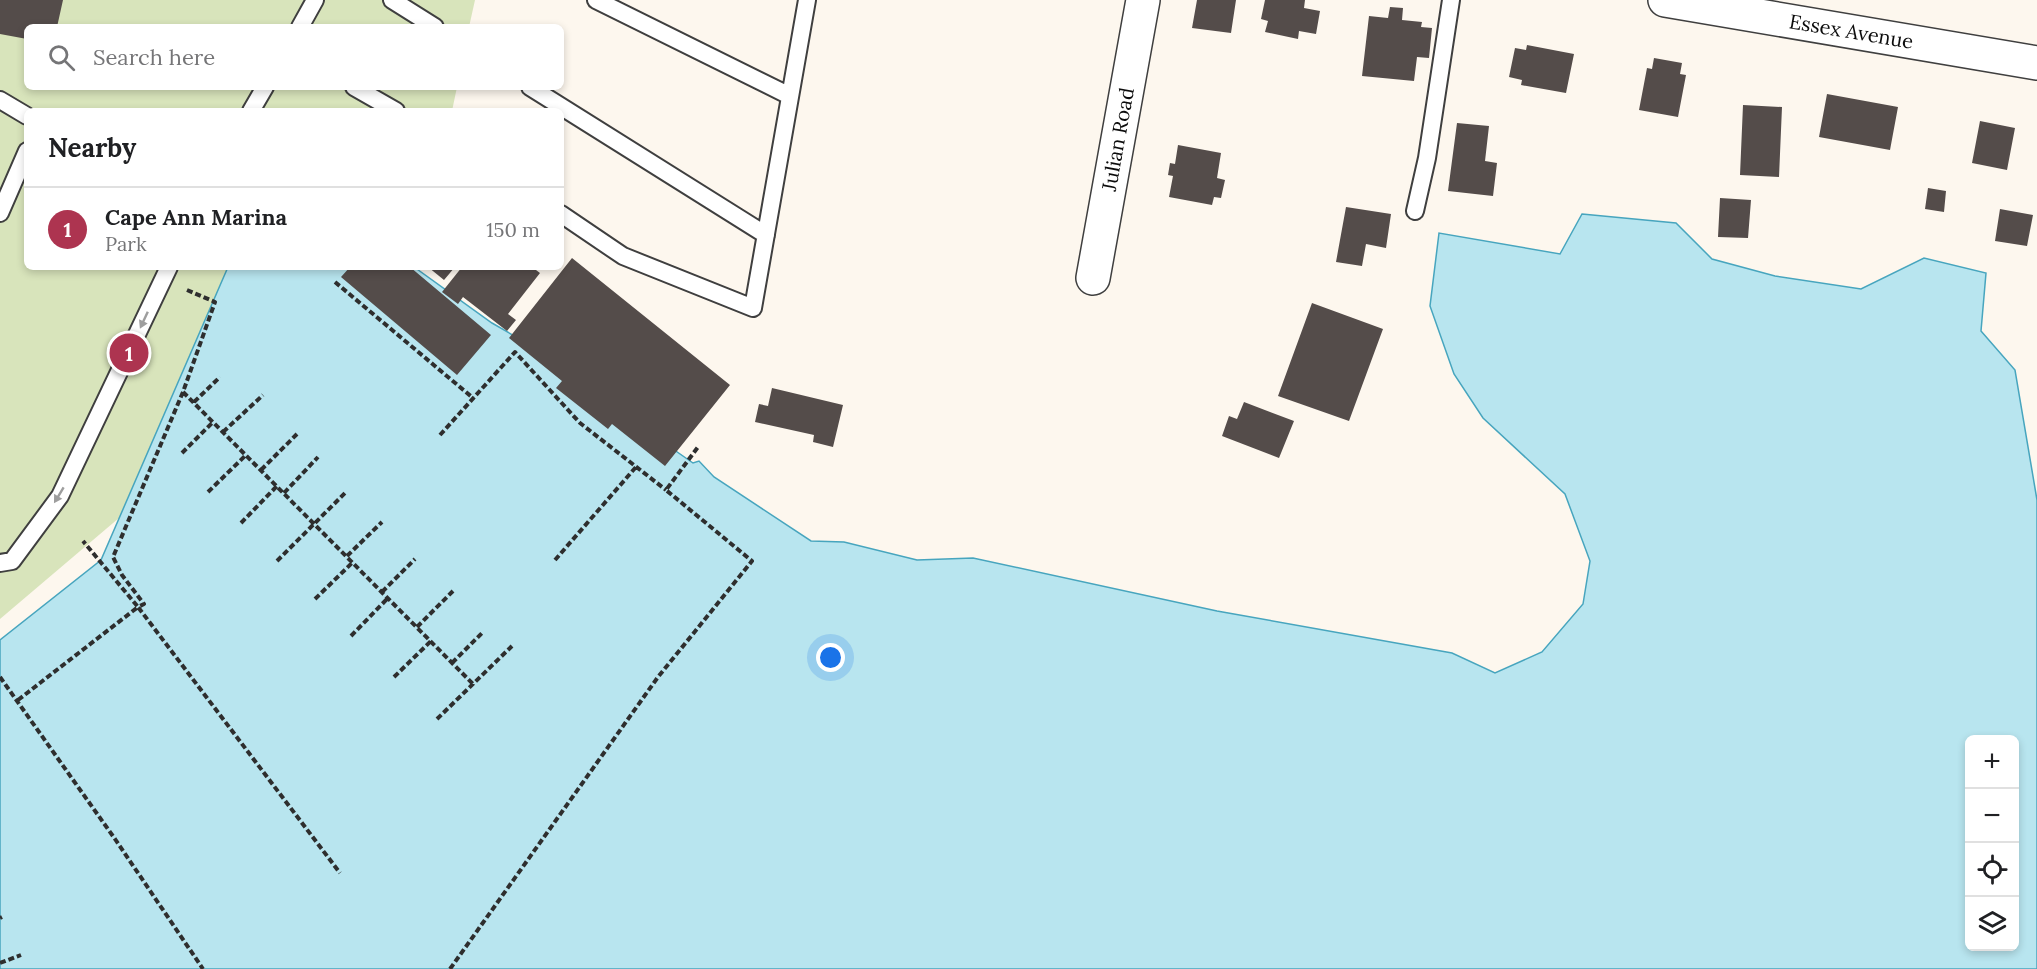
<!DOCTYPE html>
<html lang="en">
<head>
<meta charset="utf-8">
<style>
	body { margin:0; font-family:Lora,serif; background:#f6f6f6; color:#202124 }
	.controls { position:absolute; right:18px; bottom:18px; display:grid; overflow:hidden; border-radius:9px; box-shadow:0 3px 9px #0003 }
	.controls button { width:54px; height:54px; display:grid; place-items:center; padding:0; border:0; border-bottom:2px solid #e0e0e0; background:#fff; color:#202124; font:30px sans-serif }
	.you { position:absolute; left:831px; top:658px; width:21px; height:21px; margin:-15px; border:4px solid #fff; border-radius:50%; background:#1a73e8; box-shadow:0 0 0 9px #1a73e833 }
	.badge { display:grid; place-items:center; width:39px; height:39px; border-radius:50%; background:#ad3450; color:#fff; font-size:20px; font-weight:700 }
	.pin { position:absolute; translate:-50% -50%; border:3px solid #fff; box-shadow:0 2px 6px #0006 }
	.list { margin:0; padding:0; list-style:none }
	h2 { display:flex; justify-content:space-between; align-items:center; height:78px; margin:0; padding:0 24px; font-size:26px }
	h2 small { font-size:20px; font-weight:400; color:#757577 }
	.list li { display:grid; grid-template-columns:39px 1fr auto; gap:18px; align-items:center; box-sizing:border-box; height:84px; padding:0 24px; border-top:2px solid #e0e0e0 }
	.list b { display:block; font-size:22px; white-space:nowrap }
	.list p { margin:0; font-size:20px; white-space:nowrap; color:#757577 }
	.list em { font-size:20px; font-style:normal; color:#757577 }
	.icon { flex:none; width:33px; height:33px; fill:none; stroke:currentColor; stroke-width:2; stroke-linecap:round; stroke-linejoin:round }
	.map { position:relative; flex:none; width:2037px; height:969px; overflow:hidden }
	.search { position:absolute; background:#fff; box-shadow:0 3px 9px #0003; left:24px; top:24px; width:540px; height:66px; display:flex; align-items:center; gap:15px; box-sizing:border-box; padding:0 21px; border-radius:9px; color:#757577; font-size:22px }
	.panel { position:absolute; background:#fff; box-shadow:0 3px 9px #0003; left:24px; top:108px; width:540px; height:162px; border-radius:9px }
	.map>svg:first-child { display:block }
</style>
</head>
<body>
<div class="map">
<svg width="2037" height="969" viewBox="0 0 2037 969">
	<rect width="100%" height="100%" fill="#fdf7ee"/>
	<!-- green -->
	<path fill="#d8e4bb" d="M0 0H475L469 27H27V87H457L452 111H27V267H303L212 439 0 619Z"/>
	<!-- water -->
	<path fill="#b8e5ef" stroke="#47a5be" stroke-width="1.5" fill-rule="evenodd" d="M1582 214 1676 223 1712 259 1775 276 1861 289 1924 258 1986 273 1981 331 2015 370 2037 500V969H0V640L101 560 228 267H414L492 323 635 406 630 419 693 463 699 461 714 477 811 541 844 542 917 560 973 558 1217 611 1452 653 1495 673 1542 652 1583 604 1590 561 1565 494 1483 418 1454 374 1430 306 1439 233 1560 254ZM1970 740H2014V946H1970Z"/>
	<!-- building -->
	<path fill="#544c4a" d="M0 0H63L57 27H27V39L0 34Z
		M1197 0H1236L1231 33 1192 28Z
		M1265 0H1305L1304 8 1320 11 1316 34 1299 31 1298 39 1265 32 1268 21 1261 19Z
		M1390 7 1403 8 1402 20 1422 22 1421 27 1432 28 1429 58 1417 57 1414 81 1362 76 1369 16 1388 18Z
		M1527 45 1574 54 1566 93 1521 85 1522 80 1509 77 1515 48 1526 50Z
		M1654 58 1682 63 1680 74 1686 75 1678 117 1639 110 1647 68 1652 69Z
		M1827 94 1898 107 1890 150 1819 137Z
		M1743 105 1782 107 1779 177 1740 175Z
		M1980 121 2015 128 2007 170 1972 163Z
		M1457 123 1489 126 1485 161 1497 163 1493 196 1448 191Z
		M1178 145 1221 153 1217 178 1225 180 1221 198 1214 197 1212 205 1169 197 1173 176 1168 175 1170 163 1175 164Z
		M1928 188 1946 191 1944 212 1925 209Z
		M1720 198 1751 200 1748 238 1718 237Z
		M1346 207 1391 214 1386 248 1366 244 1362 266 1336 262Z
		M2000 209 2033 215 2027 246 1995 241Z
		M572 258 730 385 665 466 612 424 608 429 556 388 562 381 509 338Z
		M350 267H410L491 335 457 375 341 277Z
		M428 267H455L444 280Z
		M462 267H532L540 273 508 314 516 320 507 331 463 297 458 304 442 292Z
		M1312 303 1383 329 1349 421 1278 396Z
		M772 388 843 405 833 447 813 442 814 435 755 422 759 404 768 406Z
		M1244 402 1294 421 1279 458 1222 436 1229 416 1237 419Z"/>
	<g fill="none" stroke-linecap="round" stroke-linejoin="round">
		<defs>
			<path id="service" d="M392 0 435 27
				M596 0 790 96
				M300 27 315 0
				M354 87 396 111
				M530 87 766 235
				M0 100 27 116
				M251 111 265 87
				M1415 211 1427 158 1451 0
				M0 213 27 151
				M561 214 623 256 753 308 807 0
				M0 563 12 561 60 496 169 267"/>
			<g id="minor">
				<path id="s1" d="M1093 278 1143 0"/>
			</g>
			<g id="tertiary">
				<path id="s2" d="M1665 0 2037 63"/>
			</g>
		</defs>
		<!-- service casing -->
		<use href="#service" stroke="#3f3f3f" stroke-width="20"/>
		<!-- minor casing -->
		<use href="#minor" stroke="#3f3f3f" stroke-width="36"/>
		<!-- tertiary casing -->
		<use href="#tertiary" stroke="#3f3f3f" stroke-width="36"/>
		<!-- path -->
		<path stroke="#2e2e2e" stroke-width="4" stroke-dasharray="6 3" stroke-linecap="butt" d="M335 282 473 398
			M187 290 215 302 183 392 473 684
			M183 392 113 557 122 575 144 604 138 607 340 873
			M194 402 220 377
			M223 432 263 395
			M440 435 515 352 580 423 666 490
			M182 453 213 422
			M261 470 297 434
			M208 492 246 455
			M284 493 318 457
			M241 523 277 486
			M347 556 382 522
			M555 560 636 467
			M277 561 347 491
			M382 592 415 559
			M315 599 353 562
			M417 627 453 591
			M351 636 388 598
			M452 663 483 632
			M0 677 115 839 203 969
			M394 677 431 641
			M18 700 138 607 83 541
			M437 719 512 646
			M0 918 2 917
			M0 963 21 955
			M450 969 658 677 752 561 666 490 698 447"/>
		<!-- service -->
		<use href="#service" stroke="#fff" stroke-width="16"/>
		<!-- minor -->
		<use href="#minor" stroke="#fff" stroke-width="33"/>
		<!-- tertiary -->
		<use href="#tertiary" stroke="#fff" stroke-width="33"/>
	</g>
	<!-- one-way arrows -->
	<defs><path id="oneway-solid" d="M-6-.8H1V-3.2L6.5 0L1 3.2V.8H-6Z" transform="scale(1.5)"/></defs>
	<g fill="#9e9e9e">
		<use href="#oneway-solid" transform="translate(144 320) rotate(115)"/>
		<use href="#oneway-solid" transform="translate(59 495) rotate(121)"/>
	</g>
	<g text-anchor="middle" stroke-width="6" stroke-linejoin="round" paint-order="stroke">
		<!-- street labels -->
		<g font-size="20" fill="#0c0c0c" stroke="#fff">
			<text dy="7" stroke="none"><textPath href="#s2" startOffset="189">Essex Avenue</textPath></text>
			<text dy="7" stroke="none"><textPath href="#s1" startOffset="141">Julian Road</textPath></text>
		</g>
	</g>
</svg>
<div class="controls">
<button>+</button>
<button>−</button>
<button><svg class="icon" aria-label="locate" viewBox="0 0 24 24"><circle cx="12" cy="12" r="6"/><path d="M12 2v4M12 18v4M2 12h4M18 12h4"/></svg></button>
<button><svg class="icon" aria-label="layers" viewBox="0 0 24 24"><path d="M12 4l9 5-9 5-9-5zM3 14l9 5 9-5"/></svg></button>
</div>
<div class="you"></div>
<div class="pin badge" style="left:129px;top:353px">1</div>
<div class="search"><svg class="icon" aria-label="search" viewBox="0 0 24 24"><circle cx="10" cy="10" r="6"/><path d="M15 15l6 6"/></svg>Search here</div>
<section class="panel">
<h2>Nearby<small></small></h2>
<ul class="list">
<li><span class="badge">1</span><div><b>Cape Ann Marina</b><p>Park</p></div><em>150 m</em></li>
</ul>
</section>
</div>
</body>
</html>
